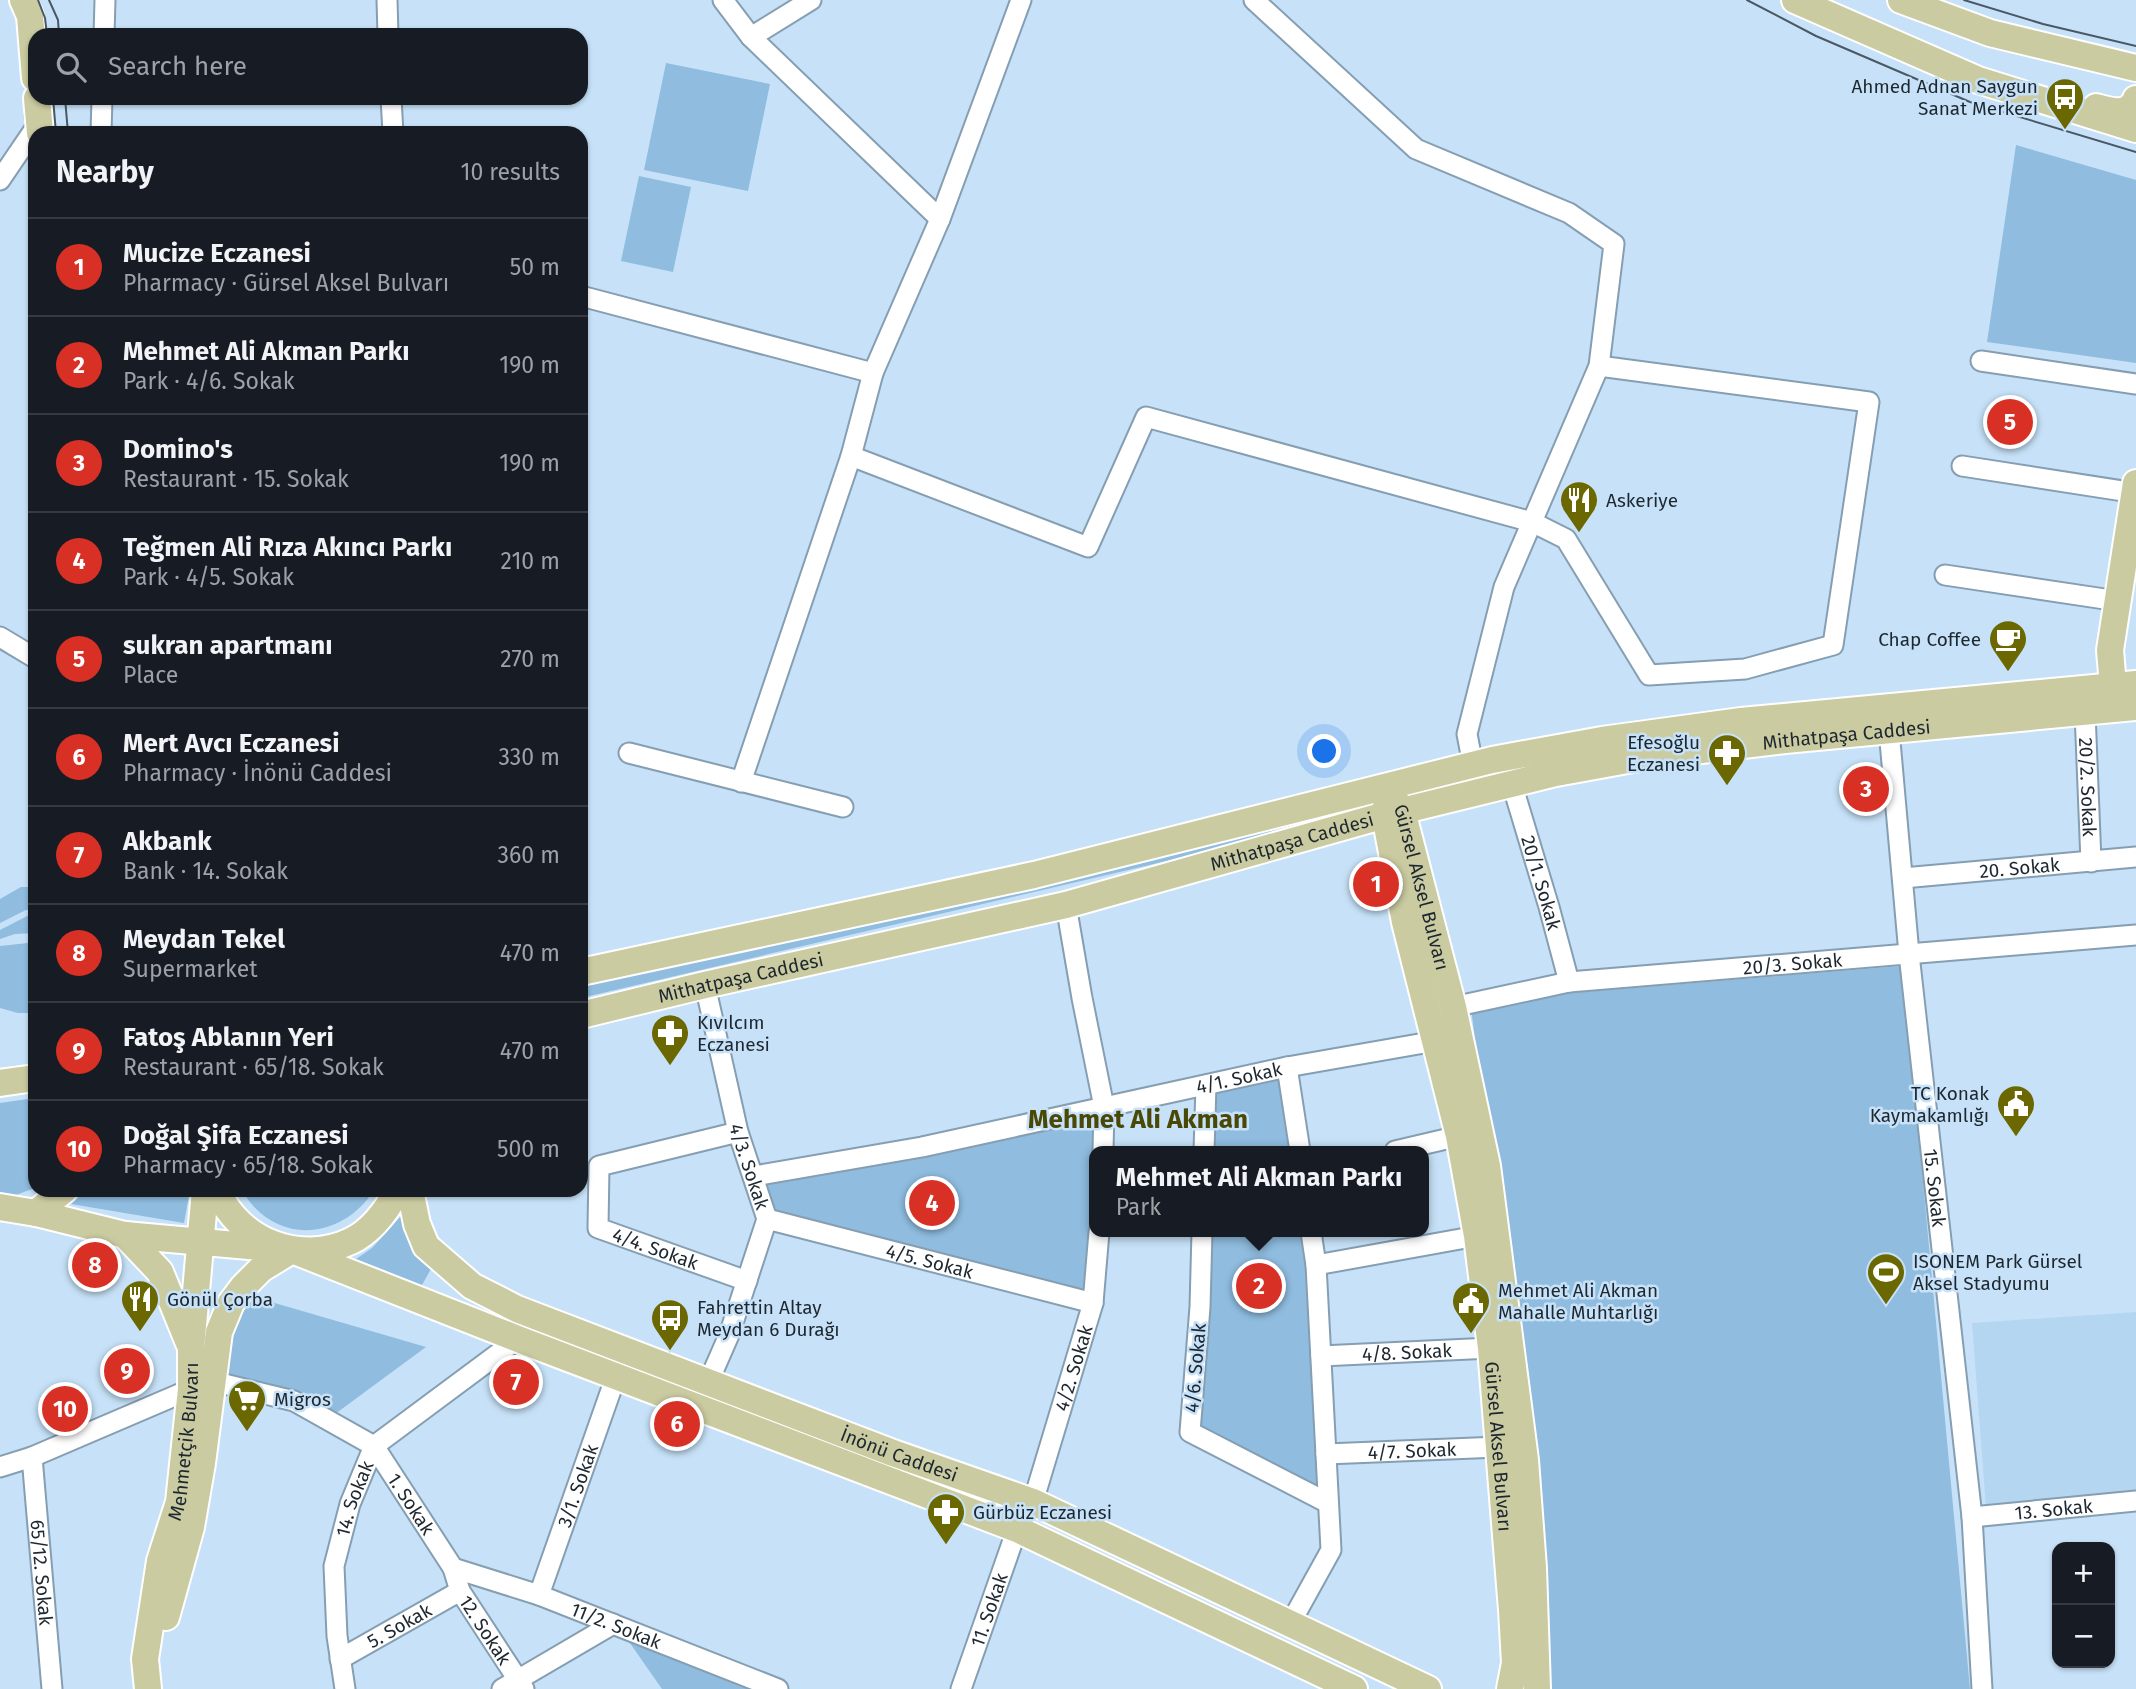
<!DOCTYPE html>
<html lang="en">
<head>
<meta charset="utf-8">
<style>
	body { margin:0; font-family:"Fira Sans",sans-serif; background:#20242c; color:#f1f3f6 }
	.controls { position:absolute; right:21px; bottom:21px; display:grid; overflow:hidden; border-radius:14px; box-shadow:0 2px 5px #0004 }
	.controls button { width:63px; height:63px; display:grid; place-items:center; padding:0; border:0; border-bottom:2px solid #363941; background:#171b24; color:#f1f3f6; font:35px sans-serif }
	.you { position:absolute; left:1325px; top:752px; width:24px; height:24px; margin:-18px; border:5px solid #fff; border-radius:50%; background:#1a73e8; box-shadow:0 0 0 10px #1a73e833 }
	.badge { display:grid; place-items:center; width:46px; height:46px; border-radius:50%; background:#d93025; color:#fff; font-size:23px; font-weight:700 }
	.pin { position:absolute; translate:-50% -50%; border:4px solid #fff; box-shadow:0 2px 7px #0006 }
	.popup { position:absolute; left:1089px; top:1146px; width:340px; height:91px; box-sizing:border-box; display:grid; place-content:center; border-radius:14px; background:#171b24; filter:drop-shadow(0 2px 5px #0005); font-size:23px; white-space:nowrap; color:#9ea1a6 }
	.popup b { font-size:26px; color:#f1f3f6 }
	.popup::after { content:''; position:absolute; left:50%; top:100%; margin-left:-14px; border:14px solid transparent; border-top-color:#171b24 }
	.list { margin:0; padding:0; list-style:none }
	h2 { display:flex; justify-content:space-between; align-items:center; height:91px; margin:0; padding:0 28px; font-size:30px }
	h2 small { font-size:23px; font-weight:400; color:#9ea1a6 }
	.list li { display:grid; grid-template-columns:46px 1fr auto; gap:21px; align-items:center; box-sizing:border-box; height:98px; padding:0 28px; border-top:2px solid #363941 }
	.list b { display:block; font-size:26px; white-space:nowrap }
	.list p { margin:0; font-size:23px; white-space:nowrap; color:#9ea1a6 }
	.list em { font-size:23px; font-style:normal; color:#9ea1a6 }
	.icon { flex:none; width:38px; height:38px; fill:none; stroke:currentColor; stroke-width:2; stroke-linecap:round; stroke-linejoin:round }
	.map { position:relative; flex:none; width:2136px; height:1689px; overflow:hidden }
	.search { position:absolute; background:#171b24; box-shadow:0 2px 5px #0004; left:28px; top:28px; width:560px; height:77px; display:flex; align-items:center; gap:18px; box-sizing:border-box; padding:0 24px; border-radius:21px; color:#9ea1a6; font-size:26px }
	.panel { position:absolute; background:#171b24; box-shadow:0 2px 5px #0004; left:28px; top:126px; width:560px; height:1071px; border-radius:21px }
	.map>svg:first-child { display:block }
</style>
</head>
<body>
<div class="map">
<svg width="2136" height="1689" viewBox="0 0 2136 1689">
	<rect width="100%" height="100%" fill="#c7e2f8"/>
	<!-- built -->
	<path fill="#b5d6f1" d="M2136 1312V1494L1986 1508 1972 1323Z"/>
	<!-- green -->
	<path fill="#8fbcdf" d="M666 63 770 84 748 191 644 170Z
		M2016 145 2136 180V363L1987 342Z
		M639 176 691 187 673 272 621 261Z
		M1365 801 1371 813 581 998V987Z
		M21 887H35V909L26 910 0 923V899Z
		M35 912V933L15 934 0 939V930Z
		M28 943 35 945V1013H18L0 1008V946Z
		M1903 966 1970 1689H1535L1527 1431 1470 1001Z
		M1287 1067 1300 1151H1204L1206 1085Z
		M35 1098V1188L13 1196 0 1194V1103Z
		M1104 1107 1094 1151 1093 1303 767 1219 754 1176Z
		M87 1190H190L184 1223 71 1204Z
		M242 1190H374C342 1241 273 1246 242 1190Z
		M402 1215 417 1248 432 1267 422 1285 356 1259 372 1248Z
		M1202 1232H1311L1328 1503 1190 1432Z
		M247 1295 426 1347 335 1414 216 1377Z
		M625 1636 756 1689H662Z"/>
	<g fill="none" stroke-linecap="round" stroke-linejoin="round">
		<defs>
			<g id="minor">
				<path d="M387 0 388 35"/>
				<path d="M723 0 751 37 940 219"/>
				<path d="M1254 0 1416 149 1569 213 1614 244 1599 366 1504 587 1467 734 1473 765 1472 783 1464 795"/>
				<path d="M104 35 105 0"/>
				<path d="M751 37 811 0"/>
				<path d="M391 98 393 133"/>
				<path d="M101 133 102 98"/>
				<path d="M0 180 36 127 35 115"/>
				<path d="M581 296 873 373"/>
				<path d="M1981 361 2136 384"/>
				<path d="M851 456 1088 547 1146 417 1532 522 1566 539 1649 675 1745 669 1833 645 1869 402 1599 366"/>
				<path d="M1962 466 2136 493"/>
				<path d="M1945 575 2118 601"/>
				<path d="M0 637 35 658"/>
				<path id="s1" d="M2085 712 2091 862"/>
				<path id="s2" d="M1889 730 1909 954 1972 1517 1982 1689"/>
				<path d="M629 753 843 807"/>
				<path d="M741 782 851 456 873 373 940 219 1021 0"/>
				<path id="s3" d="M1512 784 1549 907 1569 982"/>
				<path id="s4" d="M1903 878 2136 857"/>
				<path d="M1066 905 1082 998 1104 1107 1103 1151"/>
				<path id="s5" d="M705 985 738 1132 767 1219 729 1335 708 1383"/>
				<path id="s6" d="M1453 1007 1569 982 2136 935"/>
				<path d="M1287 1067 1300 1151"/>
				<path id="s7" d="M738 1132 599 1166 598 1228 747 1281"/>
				<path d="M1204 1151 1206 1085"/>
				<path d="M1395 1151 1459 1136"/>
				<path id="s8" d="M754 1176 922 1147 1287 1067 1436 1041"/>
				<path id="s9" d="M767 1219 1093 1303"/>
				<path d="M1202 1232 1200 1307 1190 1432 1328 1503"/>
				<path d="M1316 1265 1477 1236"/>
				<path id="s10" d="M1321 1356 1491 1348"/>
				<path id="s11" d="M212 1381 294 1401 374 1446 453 1568 460 1591 524 1689"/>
				<path id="s12" d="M1326 1454 1499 1447"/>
				<path id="s13" d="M32 1457 52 1689"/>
				<path d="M0 1467 32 1457 191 1389"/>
				<path id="s14" d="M1033 1502 1093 1303 1099 1232"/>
				<path id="s15" d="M1972 1517 2136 1501"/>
				<path id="s16" d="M453 1568 539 1595 778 1689"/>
				<path id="s17" d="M539 1595 616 1376"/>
				<path d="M1290 1624 1331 1550 1316 1265 1311 1232"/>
				<path id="s18" d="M340 1659 460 1591"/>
				<path id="s19" d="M345 1689 337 1636 334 1566 350 1504 374 1446 518 1339"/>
				<path d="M502 1689 613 1624"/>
				<path id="s20" d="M961 1689 1017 1529"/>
			</g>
			<g id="major">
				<path d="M23 0 30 16 35 78"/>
				<path d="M1795 0 1978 80 2136 129"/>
				<path d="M1901 0 1990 33 2136 68"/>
				<path d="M37 98 40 133"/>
				<path d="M2096 107C2110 111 2129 117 2136 99"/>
				<path d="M2125 699 2113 686 2110 650 2136 483"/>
				<path id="s21" d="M1394 798 1402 811 1453 1007 1487 1166 1525 1460 1533 1568 1537 1689"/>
				<path id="s22" d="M1387 800 1385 815 1405 922 1459 1136 1477 1236 1491 1348 1512 1610 1515 1663 1510 1689"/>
				<path d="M581 972 1034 875 1492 760 1602 740 1741 721 2136 684"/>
				<path id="s23" d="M581 1015 705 985 1066 905 1385 815 1556 773 1644 757 1785 740 2136 707"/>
				<path d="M0 1083 35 1078"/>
				<path d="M217 1190C239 1242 300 1265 351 1241 372 1231 387 1210 398 1190"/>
				<path id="s24" d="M410 1190 417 1224 426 1246 472 1286 517 1309 893 1453 1033 1502 1428 1689"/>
				<path d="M0 1207 36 1213 125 1235 292 1250 518 1339 1017 1529 1354 1689"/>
				<path d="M36 1213 64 1190"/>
				<path d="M125 1235 160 1272 189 1343"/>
				<path d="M166 1617 191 1527 202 1463 219 1332 231 1303 243 1287 261 1269 292 1250"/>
				<path id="s25" d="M148 1689 145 1659 160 1561 179 1502 191 1389V1348L205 1190"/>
			</g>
		</defs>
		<!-- minor casing -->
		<use href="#minor" stroke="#859eb2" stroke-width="23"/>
		<!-- major casing -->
		<use href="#major" stroke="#fff" stroke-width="30"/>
		<!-- minor -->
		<use href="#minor" stroke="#fff" stroke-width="19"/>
		<!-- major -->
		<use href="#major" stroke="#cbcba1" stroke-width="26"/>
		<!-- tram -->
		<path stroke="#4a5864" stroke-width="2" d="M38 0 45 18 47 35
			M49 0 58 20 59 35
			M1747 0 1816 36 1970 102 2136 152
			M1964 0 2043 24 2136 46
			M53 98 56 133
			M65 98 68 133"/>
	</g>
	<!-- icons -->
	<defs>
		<symbol id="bus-pin" viewBox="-11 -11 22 30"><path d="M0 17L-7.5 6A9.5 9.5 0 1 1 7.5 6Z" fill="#6b6802" stroke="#c7e2f8"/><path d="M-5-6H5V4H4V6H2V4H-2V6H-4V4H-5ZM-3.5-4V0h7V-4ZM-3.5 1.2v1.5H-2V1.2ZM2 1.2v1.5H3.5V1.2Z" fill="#fff"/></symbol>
		<symbol id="restaurant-pin" viewBox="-11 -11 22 30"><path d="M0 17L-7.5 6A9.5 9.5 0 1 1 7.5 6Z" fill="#6b6802" stroke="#c7e2f8"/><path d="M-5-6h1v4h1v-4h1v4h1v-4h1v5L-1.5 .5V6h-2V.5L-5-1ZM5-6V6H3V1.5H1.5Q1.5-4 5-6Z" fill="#fff"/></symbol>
		<symbol id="cafe-pin" viewBox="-11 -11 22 30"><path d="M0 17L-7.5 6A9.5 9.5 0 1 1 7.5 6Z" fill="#6b6802" stroke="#c7e2f8"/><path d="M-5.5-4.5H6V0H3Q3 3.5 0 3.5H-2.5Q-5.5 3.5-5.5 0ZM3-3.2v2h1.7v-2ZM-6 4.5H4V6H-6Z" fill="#fff"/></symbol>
		<symbol id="pharmacy-pin" viewBox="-11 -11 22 30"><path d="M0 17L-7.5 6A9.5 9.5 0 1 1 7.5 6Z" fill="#6b6802" stroke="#c7e2f8"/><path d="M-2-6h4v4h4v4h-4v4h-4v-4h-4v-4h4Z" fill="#fff"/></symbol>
		<symbol id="civic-pin" viewBox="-11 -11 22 30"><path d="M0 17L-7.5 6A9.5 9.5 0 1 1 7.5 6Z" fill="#6b6802" stroke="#c7e2f8"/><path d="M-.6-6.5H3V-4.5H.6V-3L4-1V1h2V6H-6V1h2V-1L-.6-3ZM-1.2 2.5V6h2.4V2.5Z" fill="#fff"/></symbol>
		<symbol id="stadium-pin" viewBox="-11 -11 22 30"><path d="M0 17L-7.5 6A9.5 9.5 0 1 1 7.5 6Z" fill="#6b6802" stroke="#c7e2f8"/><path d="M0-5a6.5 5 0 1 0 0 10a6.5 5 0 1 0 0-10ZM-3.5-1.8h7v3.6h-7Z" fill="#fff"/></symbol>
		<symbol id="supermarket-pin" viewBox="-11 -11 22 30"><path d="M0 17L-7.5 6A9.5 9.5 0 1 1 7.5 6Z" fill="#6b6802" stroke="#c7e2f8"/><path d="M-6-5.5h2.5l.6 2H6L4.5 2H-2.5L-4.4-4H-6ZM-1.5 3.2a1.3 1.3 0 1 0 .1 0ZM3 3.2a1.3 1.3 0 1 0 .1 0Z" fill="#fff"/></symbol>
	</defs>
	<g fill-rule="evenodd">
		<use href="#bus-pin" x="2043" y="75" width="44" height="60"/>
		<use href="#restaurant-pin" x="1557" y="478" width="44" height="60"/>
		<use href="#cafe-pin" x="1986" y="617" width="44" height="60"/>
		<use href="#pharmacy-pin" x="1705" y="731" width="44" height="60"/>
		<use href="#pharmacy-pin" x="648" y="1011" width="44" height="60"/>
		<use href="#civic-pin" x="1994" y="1082" width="44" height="60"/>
		<use href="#stadium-pin" x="1864" y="1250" width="44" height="60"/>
		<use href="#restaurant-pin" x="118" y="1277" width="44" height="60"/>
		<use href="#civic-pin" x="1449" y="1279" width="44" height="60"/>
		<use href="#bus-pin" x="648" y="1296" width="44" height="60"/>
		<use href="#supermarket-pin" x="225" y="1377" width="44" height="60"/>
		<use href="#pharmacy-pin" x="924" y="1490" width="44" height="60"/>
	</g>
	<g text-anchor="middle" stroke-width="5" stroke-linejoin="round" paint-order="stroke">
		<!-- poi labels -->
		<g font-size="19" fill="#1d272f" stroke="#c7e2f8" text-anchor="start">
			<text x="2038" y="93" text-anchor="end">Ahmed Adnan Saygun<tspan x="2038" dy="22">Sanat Merkezi</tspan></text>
			<text x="1606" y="507">Askeriye</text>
			<text x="1981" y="646" text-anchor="end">Chap Coffee</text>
			<text x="1700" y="749" text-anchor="end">Efesoğlu<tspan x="1700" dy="22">Eczanesi</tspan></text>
			<text x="697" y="1029">Kıvılcım<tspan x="697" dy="22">Eczanesi</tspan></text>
			<text x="1989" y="1100" text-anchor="end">TC Konak<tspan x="1989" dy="22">Kaymakamlığı</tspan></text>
			<text x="1913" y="1268">ISONEM Park Gürsel<tspan x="1913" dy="22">Aksel Stadyumu</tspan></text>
			<text x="1498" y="1297">Mehmet Ali Akman<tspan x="1498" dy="22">Mahalle Muhtarlığı</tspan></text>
			<text x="167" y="1306">Gönül Çorba</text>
			<text x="697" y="1314">Fahrettin Altay<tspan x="697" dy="22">Meydan 6 Durağı</tspan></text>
			<text x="274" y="1406">Migros</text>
			<text x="973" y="1519">Gürbüz Eczanesi</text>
		</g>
		<!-- street labels -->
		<g font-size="19" fill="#1d272f" stroke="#c7e2f8">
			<text dy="7" stroke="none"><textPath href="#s23" startOffset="1298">Mithatpaşa Caddesi</textPath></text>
			<text dy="7" stroke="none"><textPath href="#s1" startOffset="75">20/2. Sokak</textPath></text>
			<text dy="7" stroke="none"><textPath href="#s23" startOffset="732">Mithatpaşa Caddesi</textPath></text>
			<text dy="7" stroke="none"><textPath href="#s4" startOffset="117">20. Sokak</textPath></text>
			<text dy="7" stroke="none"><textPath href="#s3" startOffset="103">20/1. Sokak</textPath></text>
			<text dy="7" stroke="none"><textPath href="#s21" startOffset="94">Gürsel Aksel Bulvarı</textPath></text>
			<text dy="7" stroke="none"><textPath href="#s6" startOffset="343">20/3. Sokak</textPath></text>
			<text dy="7" stroke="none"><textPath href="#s23" startOffset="164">Mithatpaşa Caddesi</textPath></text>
			<text dy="7" stroke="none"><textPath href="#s8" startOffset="495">4/1. Sokak</textPath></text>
			<text dy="7" stroke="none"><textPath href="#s5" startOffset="187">4/3. Sokak</textPath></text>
			<text dy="7" stroke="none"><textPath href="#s2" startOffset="460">15. Sokak</textPath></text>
			<text dy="7" stroke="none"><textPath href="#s7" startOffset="266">4/4. Sokak</textPath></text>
			<text dy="7" stroke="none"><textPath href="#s9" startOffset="168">4/5. Sokak</textPath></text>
			<text dy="7" stroke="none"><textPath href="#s10" startOffset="86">4/8. Sokak</textPath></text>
			<text transform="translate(1195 1368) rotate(-85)" y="7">4/6. Sokak</text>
			<text dy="7" stroke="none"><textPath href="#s14" startOffset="140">4/2. Sokak</textPath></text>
			<text dy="7" stroke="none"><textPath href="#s25" startOffset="252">Mehmetçik Bulvarı</textPath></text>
			<text dy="7" stroke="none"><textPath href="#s22" startOffset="658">Gürsel Aksel Bulvarı</textPath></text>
			<text dy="7" stroke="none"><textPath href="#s12" startOffset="86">4/7. Sokak</textPath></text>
			<text dy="7" stroke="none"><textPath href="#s24" startOffset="579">İnönü Caddesi</textPath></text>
			<text dy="7" stroke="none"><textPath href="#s17" startOffset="116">3/1. Sokak</textPath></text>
			<text dy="7" stroke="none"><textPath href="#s19" startOffset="194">14. Sokak</textPath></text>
			<text dy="7" stroke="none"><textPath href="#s11" startOffset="245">1. Sokak</textPath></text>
			<text dy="7" stroke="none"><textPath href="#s15" startOffset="82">13. Sokak</textPath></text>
			<text dy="7" stroke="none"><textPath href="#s13" startOffset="116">65/12. Sokak</textPath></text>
			<text dy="7" stroke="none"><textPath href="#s20" startOffset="84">11. Sokak</textPath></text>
			<text dy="7" stroke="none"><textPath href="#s18" startOffset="68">5. Sokak</textPath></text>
			<text dy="7" stroke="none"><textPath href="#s16" startOffset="173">11/2. Sokak</textPath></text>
			<text dy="7" stroke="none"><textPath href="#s11" startOffset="392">12. Sokak</textPath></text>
		</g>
		<!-- district labels -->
		<g font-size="26" font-weight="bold" fill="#4a4807" stroke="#c7e2f8">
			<text x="1138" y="1128">Mehmet Ali Akman</text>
		</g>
	</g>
</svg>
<div class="controls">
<button>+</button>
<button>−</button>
</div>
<div class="you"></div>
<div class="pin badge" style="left:1376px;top:884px">1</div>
<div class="pin badge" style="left:1259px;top:1286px">2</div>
<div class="popup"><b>Mehmet Ali Akman Parkı</b>Park</div>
<div class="pin badge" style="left:1866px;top:789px">3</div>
<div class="pin badge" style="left:932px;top:1203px">4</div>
<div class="pin badge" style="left:2010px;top:422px">5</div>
<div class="pin badge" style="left:677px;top:1424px">6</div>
<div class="pin badge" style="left:516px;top:1382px">7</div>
<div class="pin badge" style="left:95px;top:1265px">8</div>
<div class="pin badge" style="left:127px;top:1371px">9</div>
<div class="pin badge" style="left:65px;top:1409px">10</div>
<div class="search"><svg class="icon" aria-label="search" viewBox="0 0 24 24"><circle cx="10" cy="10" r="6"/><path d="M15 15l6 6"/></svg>Search here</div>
<section class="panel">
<h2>Nearby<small>10 results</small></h2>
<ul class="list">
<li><span class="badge">1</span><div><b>Mucize Eczanesi</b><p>Pharmacy · Gürsel Aksel Bulvarı</p></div><em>50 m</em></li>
<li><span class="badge">2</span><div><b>Mehmet Ali Akman Parkı</b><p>Park · 4/6. Sokak</p></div><em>190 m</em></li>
<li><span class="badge">3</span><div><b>Domino's</b><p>Restaurant · 15. Sokak</p></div><em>190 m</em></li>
<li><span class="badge">4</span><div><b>Teğmen Ali Rıza Akıncı Parkı</b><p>Park · 4/5. Sokak</p></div><em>210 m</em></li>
<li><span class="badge">5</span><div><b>sukran apartmanı</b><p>Place</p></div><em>270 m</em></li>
<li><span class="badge">6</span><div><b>Mert Avcı Eczanesi</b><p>Pharmacy · İnönü Caddesi</p></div><em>330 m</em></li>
<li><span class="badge">7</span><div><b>Akbank</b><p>Bank · 14. Sokak</p></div><em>360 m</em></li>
<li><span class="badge">8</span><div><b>Meydan Tekel</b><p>Supermarket</p></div><em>470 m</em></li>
<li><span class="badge">9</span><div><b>Fatoş Ablanın Yeri</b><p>Restaurant · 65/18. Sokak</p></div><em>470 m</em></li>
<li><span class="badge">10</span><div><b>Doğal Şifa Eczanesi</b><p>Pharmacy · 65/18. Sokak</p></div><em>500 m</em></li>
</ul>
</section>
</div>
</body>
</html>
